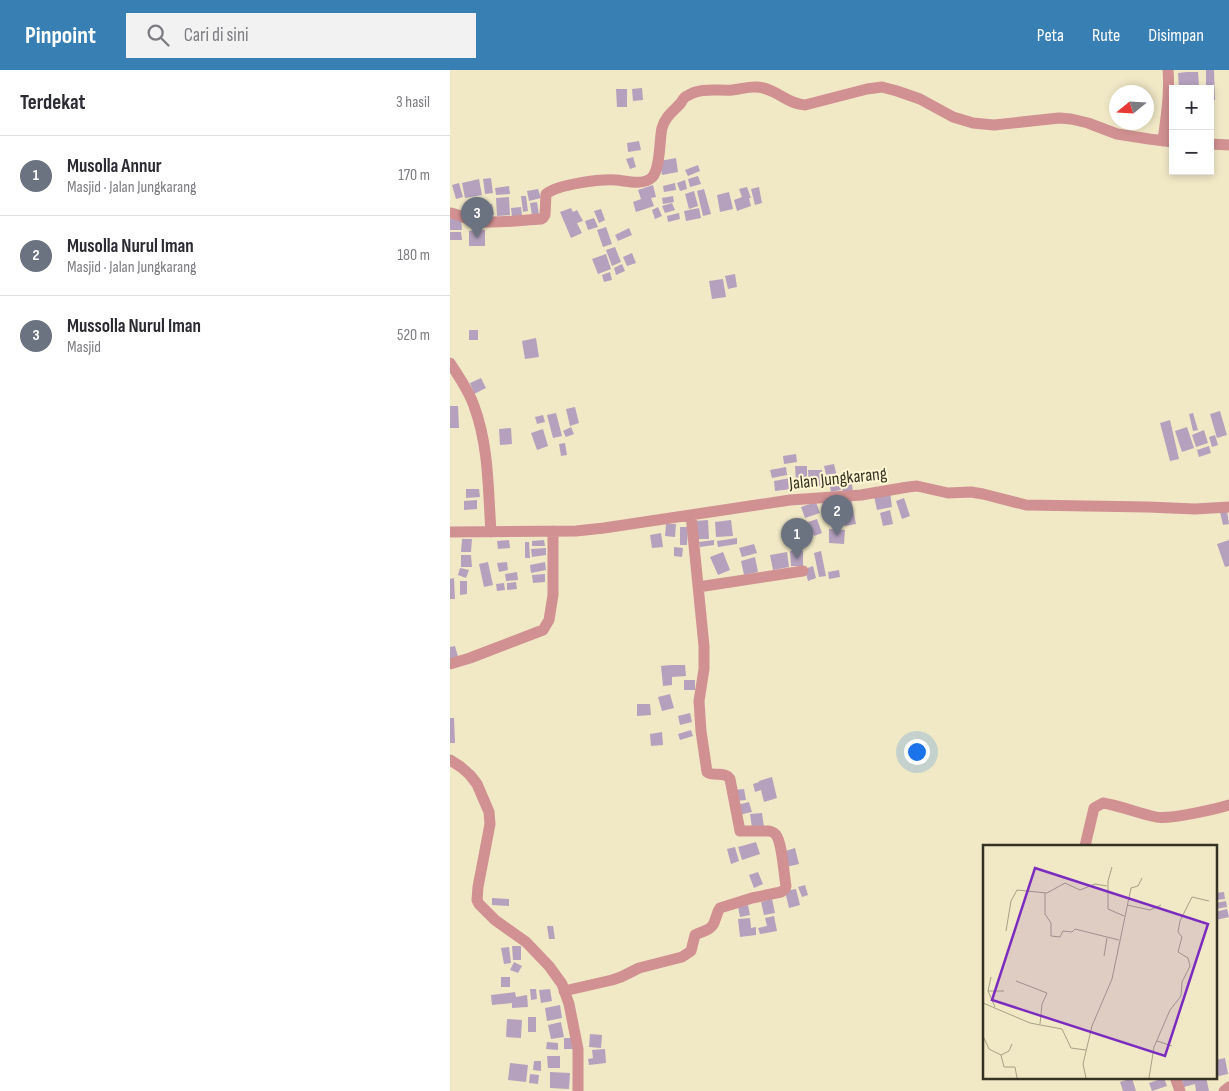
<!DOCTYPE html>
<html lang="id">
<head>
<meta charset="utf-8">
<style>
	body { margin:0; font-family:"Sofia Sans Condensed",sans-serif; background:#f2f2f3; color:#2b2b33 }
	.controls { position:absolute; right:15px; top:15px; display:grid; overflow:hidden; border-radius:0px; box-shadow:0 2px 8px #0003 }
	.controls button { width:45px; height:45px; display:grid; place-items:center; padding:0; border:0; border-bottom:1px solid #e1e1e2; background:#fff; color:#2b2b33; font:25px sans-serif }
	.compass { position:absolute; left:659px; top:15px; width:45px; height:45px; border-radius:50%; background:#fff; box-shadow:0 2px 8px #0003; rotate:252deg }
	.you { position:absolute; left:466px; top:681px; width:18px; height:18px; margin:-12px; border:4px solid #fff; border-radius:50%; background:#1a73e8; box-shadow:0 0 0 8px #1a73e833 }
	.badge { display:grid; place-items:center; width:32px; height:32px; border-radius:50%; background:#387fb4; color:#fff; font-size:16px; font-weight:700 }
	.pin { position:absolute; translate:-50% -41px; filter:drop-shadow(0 1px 2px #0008) }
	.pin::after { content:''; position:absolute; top:26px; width:18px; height:15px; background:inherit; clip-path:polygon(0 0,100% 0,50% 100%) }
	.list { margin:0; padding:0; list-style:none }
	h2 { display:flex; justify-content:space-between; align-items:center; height:65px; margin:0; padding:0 20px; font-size:21px }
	h2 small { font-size:16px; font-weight:400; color:#7c7c81 }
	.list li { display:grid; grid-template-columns:32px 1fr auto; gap:15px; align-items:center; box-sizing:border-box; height:80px; padding:0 20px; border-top:1px solid #e1e1e2 }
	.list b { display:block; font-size:19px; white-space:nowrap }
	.list p { margin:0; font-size:16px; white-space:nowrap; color:#7c7c81 }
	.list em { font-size:16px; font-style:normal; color:#7c7c81 }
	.icon { flex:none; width:28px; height:28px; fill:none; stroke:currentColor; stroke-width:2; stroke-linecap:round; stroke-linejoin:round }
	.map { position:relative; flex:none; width:779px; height:1021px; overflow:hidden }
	header { display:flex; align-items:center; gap:30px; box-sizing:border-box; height:70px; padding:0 25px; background:#387fb4; color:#fff }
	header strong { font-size:24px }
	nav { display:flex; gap:28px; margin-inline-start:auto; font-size:18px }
	.search { width:350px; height:45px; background:#f2f2f3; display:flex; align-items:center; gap:12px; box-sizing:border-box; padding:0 18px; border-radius:0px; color:#7c7c81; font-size:19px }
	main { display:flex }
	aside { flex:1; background:#fff }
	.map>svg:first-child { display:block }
</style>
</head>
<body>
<header>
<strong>Pinpoint</strong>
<div class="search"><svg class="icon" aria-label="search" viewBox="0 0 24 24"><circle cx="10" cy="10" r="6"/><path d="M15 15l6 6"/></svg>Cari di sini</div>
<nav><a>Peta</a><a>Rute</a><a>Disimpan</a></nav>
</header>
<main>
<aside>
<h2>Terdekat<small>3 hasil</small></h2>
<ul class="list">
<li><span class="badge" style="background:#6b7280">1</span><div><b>Musolla Annur</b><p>Masjid · Jalan Jungkarang</p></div><em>170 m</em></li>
<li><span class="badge" style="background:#6b7280">2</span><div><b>Musolla Nurul Iman</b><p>Masjid · Jalan Jungkarang</p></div><em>180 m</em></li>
<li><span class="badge" style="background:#6b7280">3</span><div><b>Mussolla Nurul Iman</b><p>Masjid</p></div><em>520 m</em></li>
</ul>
</aside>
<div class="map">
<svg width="779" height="1021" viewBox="0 0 779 1021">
	<rect width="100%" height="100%" fill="#f1e9c6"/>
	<!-- building -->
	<path fill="#b5a1be" d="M756 0H764L765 30H760V19H756Z
		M737 2H748L749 17H729L728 3Z
		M192 18 193 30 183 31 182 19Z
		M166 19H177V37H167Z
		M189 71 191 80 178 82 177 73Z
		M183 87 186 97 180 99 176 89Z
		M226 88 228 102 212 105 210 91Z
		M248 95 250 101 238 106 235 100Z
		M248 106 251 114 240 117 238 109Z
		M41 108 43 123 35 124 33 109Z
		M29 109 32 125 15 128 12 113Z
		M235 110 237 119 230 121 227 113Z
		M9 113 13 127 6 129 2 115Z
		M225 113 226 120 214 122 213 116Z
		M203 115 206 127 201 128 204 136 186 142 183 132 191 129 188 120Z
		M59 116 60 124 46 125 45 118Z
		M297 117 301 128H299L301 136 287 141 284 130 292 127 289 119Z
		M309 117 312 133 305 135 301 119Z
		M88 119 91 128 79 131 77 121Z
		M254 119 261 144 253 146 247 121Z
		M244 121 248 136 239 139 235 124Z
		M279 122 283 139 270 142 267 125Z
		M71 126H76L78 141 73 142Z
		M223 126 224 132 213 134 212 128Z
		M59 127 60 145 47 146 46 128Z
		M87 132 89 145 82 146 80 133Z
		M222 133 225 140 215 143 212 136Z
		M42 134 44 145 37 146 35 135Z
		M71 137 72 145 62 147 61 138Z
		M208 137 212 146 205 149 202 140Z
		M121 138 123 142 127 140 133 151 127 153 132 163 121 168 110 142Z
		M249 138 251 148 236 151 234 141Z
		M151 139 155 150 149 153 144 141Z
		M229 143 230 149 218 152 217 146Z
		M144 148 148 157 138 160 135 151Z
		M0 149H11L12 160H0Z
		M156 157 162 174 153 177 147 160Z
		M179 158 182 165 168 171 165 165Z
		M35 160V176H19V161Z
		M0 162H11L12 170H0Z
		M165 177 171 192 162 196 156 180Z
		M182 183 186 193 177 196 173 187Z
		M156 184 161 199 148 204 142 189Z
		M172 194 175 201 166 205 164 198Z
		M160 202 162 210 154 212 152 205Z
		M285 204 287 217 278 219 275 206Z
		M273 209 276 227 262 229 259 211Z
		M19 260H28V270H19Z
		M86 268 89 287 75 289 72 271Z
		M31 308 36 318 24 324 20 313Z
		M0 336H8L9 358H0Z
		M125 337 129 353 120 356 116 339Z
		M770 341 777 365 767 368 760 344Z
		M106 343 112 366 103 368 97 345Z
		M743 343 748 360 743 361 739 344Z
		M93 345 95 352 87 354 85 347Z
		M720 350 729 389 720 391 710 353Z
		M121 357 124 364 116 367 113 361Z
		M737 357 744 378 732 382 725 361Z
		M61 358 62 374 50 375 49 359Z
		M93 359 98 376 87 380 81 363Z
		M754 360 758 373 746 377 742 365Z
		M765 365 768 375 762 377 759 367Z
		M115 373 117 385 111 386 109 374Z
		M759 376 761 383 749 387 747 380Z
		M346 384 347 392 334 394 333 386Z
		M384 394 387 407 377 409 374 396Z
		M345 396H357V411L346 412Z
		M336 397 337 405 322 408 320 400Z
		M358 400H372L373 417H359Z
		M340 408 341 419 325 421 324 411Z
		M389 410 391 420 381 422 379 412Z
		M402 414 403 423 393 424 392 415Z
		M16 419H29L30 427 16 428Z
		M440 422 442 437 427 440 424 426Z
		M454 428 460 446 452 449 446 431Z
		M401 429 406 454 395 456 390 432Z
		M27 430V439L14 440V431Z
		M366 432 370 443 355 448 351 437Z
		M440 440 443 454 433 456 430 443Z
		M777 441 779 454 773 455 770 442Z
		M389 445 391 455 382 457 380 447Z
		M367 449 372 463 364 466 358 452Z
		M258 450 259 469H245V451Z
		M281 450 283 466 266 467 265 452Z
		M216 454H226L225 467 215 466Z
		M230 457H238L237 475H230Z
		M379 459 395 460 394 474 379 473Z
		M211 463 213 477 202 478 200 465Z
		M287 468V474L268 477 267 471Z
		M12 469H22L21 482H11Z
		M59 470 60 478 48 479 47 471Z
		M94 470 95 476H82V471Z
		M264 470V475L250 477 249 472Z
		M779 470V496L775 497 767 474Z
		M75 472H79L80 488H75Z
		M304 474 307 483 292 487 289 478Z
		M224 477 233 478 232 487 224 486Z
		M96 478V485L82 487 81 479Z
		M340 481H353V496H341Z
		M371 481 376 506 369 507 364 483Z
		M273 482 280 500 268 505 260 487Z
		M337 482 339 497 323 500 320 485Z
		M11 485H21L22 497H11Z
		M305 487 308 502 294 505 291 491Z
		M38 492 43 515 34 517 29 494Z
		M57 492 58 500 49 502 47 493Z
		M95 492 96 500 81 503 80 495Z
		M363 496 366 508 358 511 355 499Z
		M10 498 19 500 16 508 8 505Z
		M389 500 390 507 379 509 378 502Z
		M67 502 68 510 56 511 55 504Z
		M95 504V512L83 513 82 505Z
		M4 508 5 529H0V509Z
		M10 511H17V524L10 525Z
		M66 512 67 519 57 520V513Z
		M54 513 55 520 47 521 46 514Z
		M5 576 9 590 0 592V577Z
		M221 595H235L236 606 222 607V615L213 616 211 596Z
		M234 610H245V620H234Z
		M220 624 224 638 212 641 208 627Z
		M187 634H200L201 645 187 646Z
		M240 643 242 652 230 655 228 646Z
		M0 648H4L5 673H0Z
		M241 660 243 666 230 670 228 664Z
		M212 662 213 675 201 676 200 664Z
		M322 707 327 728 314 732 311 720 305 722 303 714 309 712V711Z
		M294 719 296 730 286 731 284 720Z
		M299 732 302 742 289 745 287 735Z
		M312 743 314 757 302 758 300 744Z
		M306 772 310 784 292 790 288 777Z
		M285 777 289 791 281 794 277 779Z
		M345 778 349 794 336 797 332 782Z
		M308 802 313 814 304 818 299 805Z
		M355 815 358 825 352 827 348 817Z
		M346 819 350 835 339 838 335 821Z
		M774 822 775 829 765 830V823Z
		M42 828 59 829V836L42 835Z
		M322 829 325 843 314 845 311 832Z
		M776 831 777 837 765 839V833Z
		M298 835 300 845 290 847 288 837Z
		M777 839 779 847 766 850 765 842Z
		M324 846 327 861 310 864 308 858 317 856 315 848Z
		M300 848 301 858 306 857V865L290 867 288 849Z
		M97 856H103L105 869H99Z
		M62 876H71V890H63Z
		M59 877 61 893 54 894 51 878Z
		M64 892 72 896 68 903 60 900Z
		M51 907H60V917H51Z
		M80 919H86L87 929 81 930Z
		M100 919 102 931 91 933 89 920Z
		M65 922 66 927 77 925 78 937 62 938V933L42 935 41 925Z
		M110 935 112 948 97 951 95 938Z
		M78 947H86V962H78Z
		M57 949 72 950 71 968 56 967Z
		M111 952 114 967 101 969 98 955Z
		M140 964 152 965 151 978 139 977Z
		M114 968H123V979H114Z
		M97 972 108 973V980L96 979Z
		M155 979 156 993 139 995 138 989 143 988 142 980Z
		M97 986H110V998H98Z
		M775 988 778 1004 765 1007V990Z
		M84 991H91V1001L83 1000Z
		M60 993 78 995 76 1012 58 1010Z
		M100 1002 120 1003 119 1019 100 1018Z
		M80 1004 89 1005 88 1014 79 1013Z
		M731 1007H756L759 1021H746L745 1014 734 1017Z
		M682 1008 686 1021H673L670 1012Z
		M714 1008 717 1016 702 1021 699 1013Z"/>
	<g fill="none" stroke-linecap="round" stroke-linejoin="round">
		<!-- minor -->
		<path stroke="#d19091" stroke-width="11" d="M713 71C716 47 720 24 718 0
			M760 74 779 75
			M0 143C9 144 17 150 26 151 44 154 72 150 91 149L93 148 95 145 96 124C109 114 150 109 166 110 177 111 191 115 200 109 211 103 209 70 212 58 215 47 222 42 230 34 232 31 234 27 237 26 250 17 268 21 282 20 292 19 303 15 313 18 328 21 338 34 355 35L417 19 432 17 447 21 470 29 503 47 523 53 544 55 609 48 621 49 638 53 667 64 699 69 723 72
			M0 293C9 307 19 321 24 336 39 376 38 420 41 462
			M0 462 126 461 154 458 340 430 411 425 458 417 467 416 498 423 521 422 533 424 576 435 698 437 745 439 779 437
			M248 517 353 501
			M0 594 20 588 93 560 99 550 103 525V461
			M0 690 11 697 20 705 27 714 39 742 40 754 28 817 27 830 29 834 45 850 76 872 99 896 112 914 119 934 128 979V1021
			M635 776 644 738 653 733C671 736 688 743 706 747 718 750 766 739 779 735
			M114 921 162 910 171 907 189 898 232 887 241 881 245 865C253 861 263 860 265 850 267 846 267 842 270 838L302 828 331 822 335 819 336 816C334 805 332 772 326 765 324 762 323 762 319 761H290L280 709C275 701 264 707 257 702L251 661 249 631 254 599V576L241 445
			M725 1007 730 1021
			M774 1021 779 1017"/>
	</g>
	<g text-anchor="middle" stroke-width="4" stroke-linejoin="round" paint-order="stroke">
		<!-- street labels -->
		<g font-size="18" fill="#353224" stroke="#fef6d3">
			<text transform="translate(388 408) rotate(-6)" y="6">Jalan Jungkarang</text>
		</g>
	</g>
	<!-- overview -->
	<g transform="translate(533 775)">
		<rect width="234" height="234" fill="#f1e9c6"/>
		<path fill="none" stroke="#a6a085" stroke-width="1" d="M129 22 125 36V64L141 71M62 48V69L68 78V91L77 92 80 86 89 87 92 84 136 95M144 60 167 65 178 60M23 86 28 56 34 45 64 48 82 38 97 45 112 39 124 41M121 111 124 93M8 132 5 146 12 162M33 136 64 148 59 159 57 179M5 146H21M0 158 47 178 79 184 88 203 103 205M0 191 6 204 18 210 21 222H32L34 233M174 196 189 201M18 210 26 206 29 199M103 233 100 219 109 181 129 134 148 43 155 41 159 33M166 233 171 202 187 165 198 151 199 137 207 121 205 113 195 107 199 92 195 87 197 76 209 52 226 56"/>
		<path fill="#7b2cbf" fill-opacity="0.15" stroke="#7b2cbf" stroke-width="2.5" d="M52 23 225 79 182 211 9 155Z"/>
		<rect width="234" height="234" fill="none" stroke="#353224" stroke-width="2.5"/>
	</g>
</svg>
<div class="controls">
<button>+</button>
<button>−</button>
</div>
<svg class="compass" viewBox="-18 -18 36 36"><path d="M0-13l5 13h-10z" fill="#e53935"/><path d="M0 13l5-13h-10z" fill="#7c7c81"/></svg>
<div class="you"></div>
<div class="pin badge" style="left:347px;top:489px;background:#6b7280">1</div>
<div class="pin badge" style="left:387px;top:466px;background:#6b7280">2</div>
<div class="pin badge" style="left:27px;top:168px;background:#6b7280">3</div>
</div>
</main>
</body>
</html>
